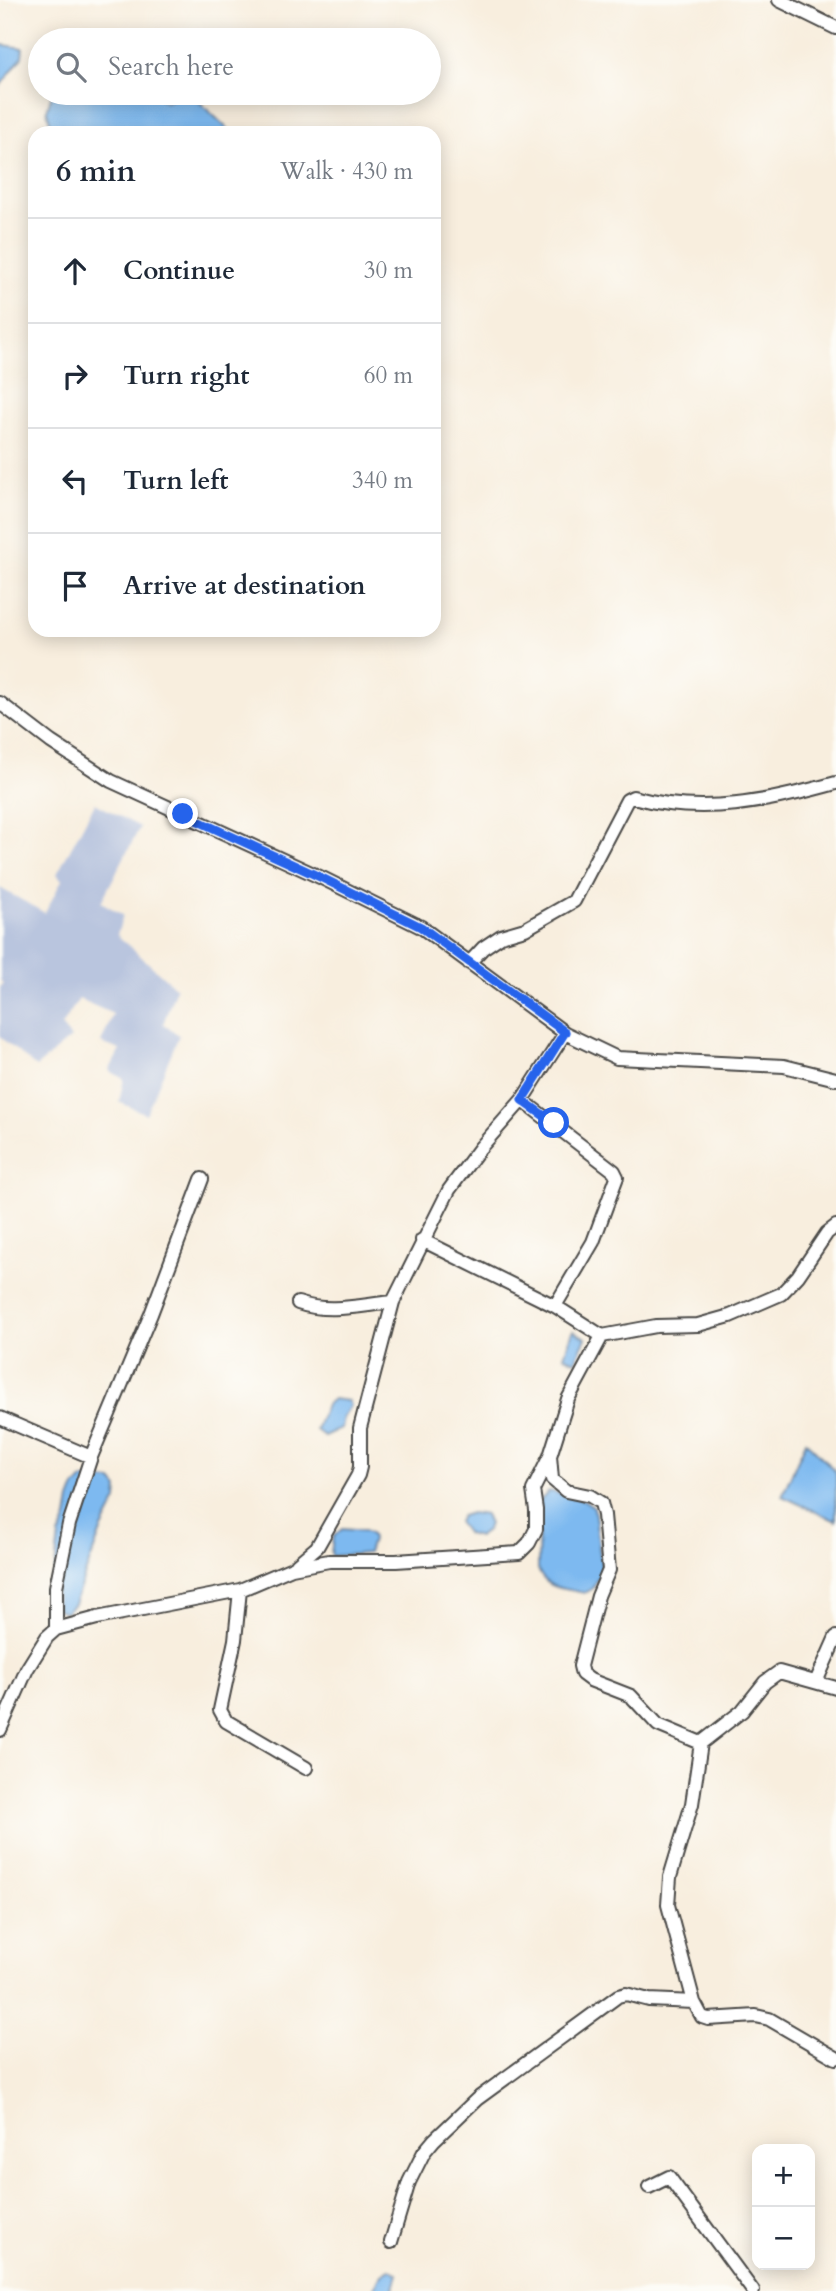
<!DOCTYPE html>
<html lang="en">
<head>
<meta charset="utf-8">
<style>
	body { margin:0; font-family:Cardo,serif; background:#f2f2f3; color:#1f2937 }
	.controls { position:absolute; right:21px; bottom:21px; display:grid; overflow:hidden; border-radius:14px; box-shadow:0 4px 18px #0003 }
	.controls button { width:63px; height:63px; display:grid; place-items:center; padding:0; border:0; border-bottom:2px solid #e0e1e3; background:#fff; color:#1f2937; font:35px sans-serif }
	.stop { position:absolute; width:21px; height:21px; margin:-16px; border:5px solid #2563eb; border-radius:50%; background:#fff }
	.stop.end { background:#2563eb; border-color:#fff; box-shadow:0 2px 7px #0008 }
	.list { margin:0; padding:0; list-style:none }
	h2 { display:flex; justify-content:space-between; align-items:center; height:91px; margin:0; padding:0 28px; font-size:30px }
	h2 small { font-size:23px; font-weight:400; color:#747a83 }
	.list li { display:grid; grid-template-columns:46px 1fr auto; gap:21px; align-items:center; box-sizing:border-box; height:105px; padding:0 28px; border-top:2px solid #e0e1e3 }
	.list b { display:block; font-size:26px; white-space:nowrap }
	.list em { font-size:23px; font-style:normal; color:#747a83 }
	.icon { flex:none; width:38px; height:38px; fill:none; stroke:currentColor; stroke-width:2; stroke-linecap:round; stroke-linejoin:round }
	.map { position:relative; flex:none; width:836px; height:2291px; overflow:hidden }
	.search { position:absolute; background:#fff; box-shadow:0 4px 18px #0003; left:28px; top:28px; width:413px; height:77px; display:flex; align-items:center; gap:18px; box-sizing:border-box; padding:0 24px; border-radius:38px; color:#747a83; font-size:26px }
	.panel { position:absolute; background:#fff; box-shadow:0 4px 18px #0003; left:28px; top:126px; width:413px; height:511px; border-radius:21px }
	.map>svg:first-child { display:block }
</style>
</head>
<body>
<div class="map">
<svg width="836" height="2291" viewBox="0 0 836 2291">
	<rect width="100%" height="100%" fill="#fdfcf7"/>
	<filter id="ink" filterUnits="userSpaceOnUse"><feTurbulence type="fractalNoise" baseFrequency=".0143" numOctaves="2"/><feDisplacementMap in="SourceGraphic" scale="14" xChannelSelector="R" yChannelSelector="G"/><feConvolveMatrix kernelMatrix="1 2 1 2 8 2 1 2 1" color-interpolation-filters="sRGB"/></filter>
	<filter id="wash" filterUnits="userSpaceOnUse"><feTurbulence type="fractalNoise" baseFrequency=".00686" numOctaves="4" result="noise"/><feDisplacementMap in="SourceGraphic" scale="28" xChannelSelector="R" yChannelSelector="G"/><feGaussianBlur stdDeviation="1.57" result="paint"/><feColorMatrix in="noise" values="0 0 0 0 0 0 0 0 0 0 0 0 0 0 0 0 0 1.4 0 .05"/><feComposite in="paint" operator="in"/></filter>
	<g filter="url(#wash)">
		<rect width="100%" height="100%" fill="#f8eede"/>
		<!-- industrial -->
		<path fill="#b9c5de" d="M95 803 140 827 101 902 123 915 117 935 176 988 163 1024 179 1035 146 1114 119 1102 124 1079 109 1071 120 1050 101 1043 113 1014 79 999 61 1026 71 1038 36 1067 0 1037V988L3 983 0 980V888L45 913 62 880 57 874Z"/>
		<!-- water -->
		<path fill="#7db9f0" stroke="#54728e" stroke-width="2" d="M4 45 23 48 22 57 0 86V46Z
			M52 93H154L165 102 190 93 232 133H53L47 111Z
			M573 1331 586 1338 575 1361 564 1356Z
			M333 1399 348 1401 350 1406 343 1417 341 1428 324 1436 316 1430 326 1405Z
			M806 1441 836 1472V1521L782 1496Z
			M84 1479 112 1481 118 1488 117 1500 101 1531 74 1604 65 1612 57 1609 54 1575 59 1536 67 1518 70 1500 75 1487Z
			M549 1491 584 1500 594 1507 602 1569 592 1589 584 1593C565 1588 545 1590 538 1569L539 1502Z
			M471 1513 485 1515 489 1524 486 1531 478 1537 467 1534 458 1522 461 1516Z
			M342 1529 364 1531 371 1535 372 1540 368 1553 332 1556 331 1554 333 1537Z
			M390 2269 398 2274 393 2291H372L382 2274Z"/>
	</g>
	<g filter="url(#ink)">
		<g fill="none" stroke-linecap="round" stroke-linejoin="round">
			<defs>
				<path id="minor" d="M779 0 836 28
					M0 703 51 742 111 781 322 878 421 927 565 1033 617 1058 784 1066 836 1079
					M469 963 483 948 501 936 525 929 574 901 627 800 633 797C702 816 768 802 836 783
					M522 1100 614 1171 617 1177 593 1242 555 1306
					M422 1240 555 1306 602 1336
					M298 1303C329 1314 361 1305 393 1302
					M0 1418 91 1457
					M550 1456 552 1479 566 1491 590 1496 601 1503 604 1515 609 1570 598 1596 580 1666 582 1674 590 1680 631 1696 658 1725 701 1743
					M297 1564 317 1547 358 1475 360 1467V1428L393 1302 449 1190 480 1148 522 1100 565 1033
					M240 1590 235 1640 220 1710 226 1721 306 1768
					M56 1629V1587L69 1524 91 1457 151 1314 202 1179
					M816 1682 836 1637
					M836 1688 779 1672 765 1682 742 1711 701 1743 692 1804 670 1877 668 1905 694 2002 702 2017 708 2019 756 2016 769 2019 836 2058
					M0 1730 27 1669 47 1637 56 1629 97 1618 240 1590 292 1568 329 1561H396L519 1553 529 1543 536 1529V1510L533 1490 550 1456 568 1399 602 1336 656 1326 698 1325 730 1316 781 1294 798 1276 827 1233 836 1226
					M649 2187 669 2177 753 2291
					M391 2242 409 2182 424 2152 434 2140 477 2099 618 1996 626 1994 649 2000 694 2002"/>
			</defs>
			<!-- minor casing -->
			<use href="#minor" stroke="#4a4846" stroke-width="16"/>
			<!-- minor -->
			<use href="#minor" stroke="#fff" stroke-width="12"/>
		</g>
	</g>
	<g fill="none" stroke-linecap="round" stroke-linejoin="round" filter="url(#ink)">
		<!-- route -->
		<path stroke="#2563eb" stroke-width="9" d="M183 814 322 878 421 927 565 1032 522 1100 554 1123"/>
	</g>
</svg>
<div class="controls">
<button>+</button>
<button>−</button>
</div>
<div class="stop" style="left:554px;top:1123px"></div>
<div class="stop end" style="left:183px;top:814px"></div>
<div class="search"><svg class="icon" aria-label="search" viewBox="0 0 24 24"><circle cx="10" cy="10" r="6"/><path d="M15 15l6 6"/></svg>Search here</div>
<section class="panel">
<h2>6 min<small>Walk · 430 m</small></h2>
<ul class="list">
<li><svg class="icon" aria-label="ahead" viewBox="0 0 24 24"><path d="M12 20V5M6 11l6-6 6 6"/></svg><div><b>Continue</b></div><em>30 m</em></li>
<li><svg class="icon" aria-label="right" viewBox="0 0 24 24"><path d="M7 20v-9h11M14 6l5 5-5 5"/></svg><div><b>Turn right</b></div><em>60 m</em></li>
<li><svg class="icon" aria-label="left" viewBox="0 0 24 24"><path d="M17 20v-9H6M10 6l-5 5 5 5"/></svg><div><b>Turn left</b></div><em>340 m</em></li>
<li><svg class="icon" aria-label="arrive" viewBox="0 0 24 24"><path d="M6 21V4h12l-3 4 3 4H6"/></svg><div><b>Arrive at destination</b></div></li>
</ul>
</section>
</div>
</body>
</html>
